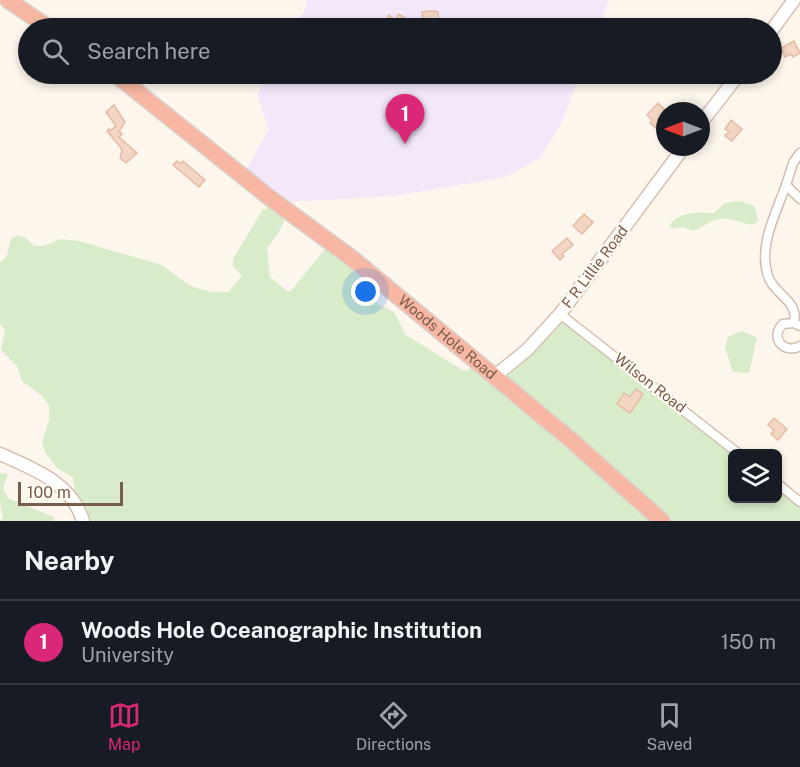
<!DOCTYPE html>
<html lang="en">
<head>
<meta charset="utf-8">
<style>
	body { margin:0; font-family:"Public Sans",sans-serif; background:#242831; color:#f1f3f6 }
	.controls { position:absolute; right:18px; bottom:18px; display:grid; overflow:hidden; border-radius:9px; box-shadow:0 3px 9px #0003 }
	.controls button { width:54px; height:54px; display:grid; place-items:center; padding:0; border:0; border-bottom:2px solid #363941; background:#171b24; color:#f1f3f6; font:30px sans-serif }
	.compass { position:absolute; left:656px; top:102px; width:54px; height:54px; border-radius:50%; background:#171b24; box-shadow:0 3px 9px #0003; rotate:270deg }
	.scale { position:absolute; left:18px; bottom:15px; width:105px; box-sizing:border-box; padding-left:6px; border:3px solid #7a5c4d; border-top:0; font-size:16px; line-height:21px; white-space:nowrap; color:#7a5c4d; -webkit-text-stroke:4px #fffaf3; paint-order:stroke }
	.you { position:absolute; left:366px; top:292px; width:21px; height:21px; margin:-15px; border:4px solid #fff; border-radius:50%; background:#1a73e8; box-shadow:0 0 0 9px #1a73e833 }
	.badge { display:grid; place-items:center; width:39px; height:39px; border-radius:50%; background:#db2777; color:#fff; font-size:20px; font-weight:700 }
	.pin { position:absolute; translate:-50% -50px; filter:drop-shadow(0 2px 3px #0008) }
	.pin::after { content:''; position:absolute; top:32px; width:21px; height:18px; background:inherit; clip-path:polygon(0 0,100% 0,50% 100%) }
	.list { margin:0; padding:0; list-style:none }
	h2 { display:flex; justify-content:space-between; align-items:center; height:78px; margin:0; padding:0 24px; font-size:26px }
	h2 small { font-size:20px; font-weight:400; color:#9ea1a6 }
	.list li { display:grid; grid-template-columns:39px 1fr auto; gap:18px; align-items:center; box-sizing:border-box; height:84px; padding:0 24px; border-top:2px solid #363941 }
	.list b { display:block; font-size:22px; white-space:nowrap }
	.list p { margin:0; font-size:20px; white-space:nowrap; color:#9ea1a6 }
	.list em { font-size:20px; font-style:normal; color:#9ea1a6 }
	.icon { flex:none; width:33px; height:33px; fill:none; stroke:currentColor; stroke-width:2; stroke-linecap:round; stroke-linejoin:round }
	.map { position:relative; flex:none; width:800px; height:521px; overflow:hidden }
	.search { position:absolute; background:#171b24; box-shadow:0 3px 9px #0003; left:18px; right:18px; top:18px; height:66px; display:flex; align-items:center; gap:15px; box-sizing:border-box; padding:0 21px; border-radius:33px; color:#9ea1a6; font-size:22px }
	.sheet { height:162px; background:#171b24 }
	nav { display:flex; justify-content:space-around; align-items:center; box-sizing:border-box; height:84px; border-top:2px solid #363941; background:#171b24; font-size:16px; color:#9ea1a6 }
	nav a { display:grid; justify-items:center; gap:3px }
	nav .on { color:#db2777 }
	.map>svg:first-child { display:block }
</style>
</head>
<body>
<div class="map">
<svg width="800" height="521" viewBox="0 0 800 521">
	<rect width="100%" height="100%" fill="#fdf6ec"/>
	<!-- education -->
	<path fill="#f3e8fa" d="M306 0H609L598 28H295L306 8Z
		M270 74H580L561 124 540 158 506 177 394 196 291 202 246 170 269 129 257 95Z"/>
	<!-- green -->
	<path fill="#d8ecc9" d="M740 201 754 206 759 220 753 225C744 224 737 220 729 219 716 216 705 226 693 231L683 227 673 229 669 226C680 210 697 213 714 213L725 203Z
		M270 208 284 216C285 228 274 238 267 248L270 277 287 291H291L325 249 328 247 356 270 369 294 378 304 394 312 406 335 462 370 467 371 471 367H478L651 521H88L75 493 73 477 57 468 45 452 42 442 49 420V405L41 395 22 381 17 366 1 350 5 330 0 324V262L7 256 9 245 12 238C23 233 26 238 34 246H44L60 239 79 241 162 265 190 286 212 292H228L242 276 233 266V259L263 209Z
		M563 321 732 454V498H778V489L800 507V521H670L606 463 505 377V372L559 322Z
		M742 331 757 338 749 373 733 372 725 347 728 337Z
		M0 473 8 474 3 488 8 498 54 517V521H0L3 518 0 502Z"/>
	<!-- building -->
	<path fill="#f3d5c3" stroke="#e6bba3" stroke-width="1.5" d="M432 11 438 12 439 28H380L389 15 395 20 399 14 418 27 423 21 422 12Z
		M794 41 800 53 793 57 791 54 785 57 781 48Z
		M658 103 665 110V120L657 129 650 123 652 120 647 115Z
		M114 105 125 122 119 131 122 134 119 137 137 153 126 163 120 158 122 151 121 148 107 131 109 129 111 130 116 126 106 112Z
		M731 120 742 129 732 141 725 136 729 132 725 129Z
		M177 161 181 164 183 161 205 180 199 187 173 165Z
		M584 214 593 222 582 234 573 226Z
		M567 238 573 245 562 254 564 256 560 260 552 251Z
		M636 389 643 394 630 413 617 404 624 393 630 397Z
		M774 418 787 429 778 440 771 434 774 430 768 425Z"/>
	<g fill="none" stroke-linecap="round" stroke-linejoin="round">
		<defs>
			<path id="street" d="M800 153 793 163 786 185 800 199
				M786 185C776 213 758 246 768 276 774 295 799 300 794 323
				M560 314 739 454
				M800 326 794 323 783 324C769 337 784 355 800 346
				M778 484 800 502"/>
			<path id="secondary" d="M772 30 794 0
				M701 123 739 74
				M495 376 527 350 560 314 684 147
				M0 454C34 469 72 483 83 521"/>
			<g id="highway">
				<path d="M8 0 49 28"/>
				<path id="s1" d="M115 74 270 198 353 259 571 440 662 521"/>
			</g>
		</defs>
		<!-- street casing -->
		<use href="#street" stroke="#d1beb0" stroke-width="11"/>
		<!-- secondary casing -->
		<use href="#secondary" stroke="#d6c0b0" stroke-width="15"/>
		<!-- highway casing -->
		<use href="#highway" stroke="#dad1cd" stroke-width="18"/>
		<!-- street -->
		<use href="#street" stroke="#fff" stroke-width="8"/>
		<!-- secondary -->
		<use href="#secondary" stroke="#fff" stroke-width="12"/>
		<!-- highway -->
		<use href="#highway" stroke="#f7b7a3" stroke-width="15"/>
	</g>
	<g text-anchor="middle" stroke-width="4.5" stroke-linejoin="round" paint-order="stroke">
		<!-- street labels -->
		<g font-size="15" fill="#7a5c4d" stroke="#fffaf3">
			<text transform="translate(595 267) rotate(-53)" y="5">F R Lillie Road</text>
			<text dy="5" stroke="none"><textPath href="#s1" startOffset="424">Woods Hole Road</textPath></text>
			<text transform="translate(650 383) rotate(38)" y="5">Wilson Road</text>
		</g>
	</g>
</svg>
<div class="controls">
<button><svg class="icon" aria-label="layers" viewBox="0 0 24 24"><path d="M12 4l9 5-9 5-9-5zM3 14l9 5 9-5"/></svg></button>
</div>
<svg class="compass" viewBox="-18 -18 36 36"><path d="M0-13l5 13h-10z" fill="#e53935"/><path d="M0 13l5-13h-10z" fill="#9ea1a6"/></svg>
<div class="scale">100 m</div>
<div class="you"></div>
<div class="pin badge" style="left:405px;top:144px">1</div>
<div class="search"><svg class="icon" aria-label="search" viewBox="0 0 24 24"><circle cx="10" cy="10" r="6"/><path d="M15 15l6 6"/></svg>Search here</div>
</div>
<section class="sheet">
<h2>Nearby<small></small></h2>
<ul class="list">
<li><span class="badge">1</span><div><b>Woods Hole Oceanographic Institution</b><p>University</p></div><em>150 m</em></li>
</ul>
</section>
<nav>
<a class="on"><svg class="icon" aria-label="map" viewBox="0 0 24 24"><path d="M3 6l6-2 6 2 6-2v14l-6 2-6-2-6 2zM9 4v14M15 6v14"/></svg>Map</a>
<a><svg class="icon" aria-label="directions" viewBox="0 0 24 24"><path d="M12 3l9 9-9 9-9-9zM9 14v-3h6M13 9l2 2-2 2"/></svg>Directions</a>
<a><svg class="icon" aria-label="saved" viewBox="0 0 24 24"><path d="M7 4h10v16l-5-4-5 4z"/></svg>Saved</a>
</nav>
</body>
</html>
